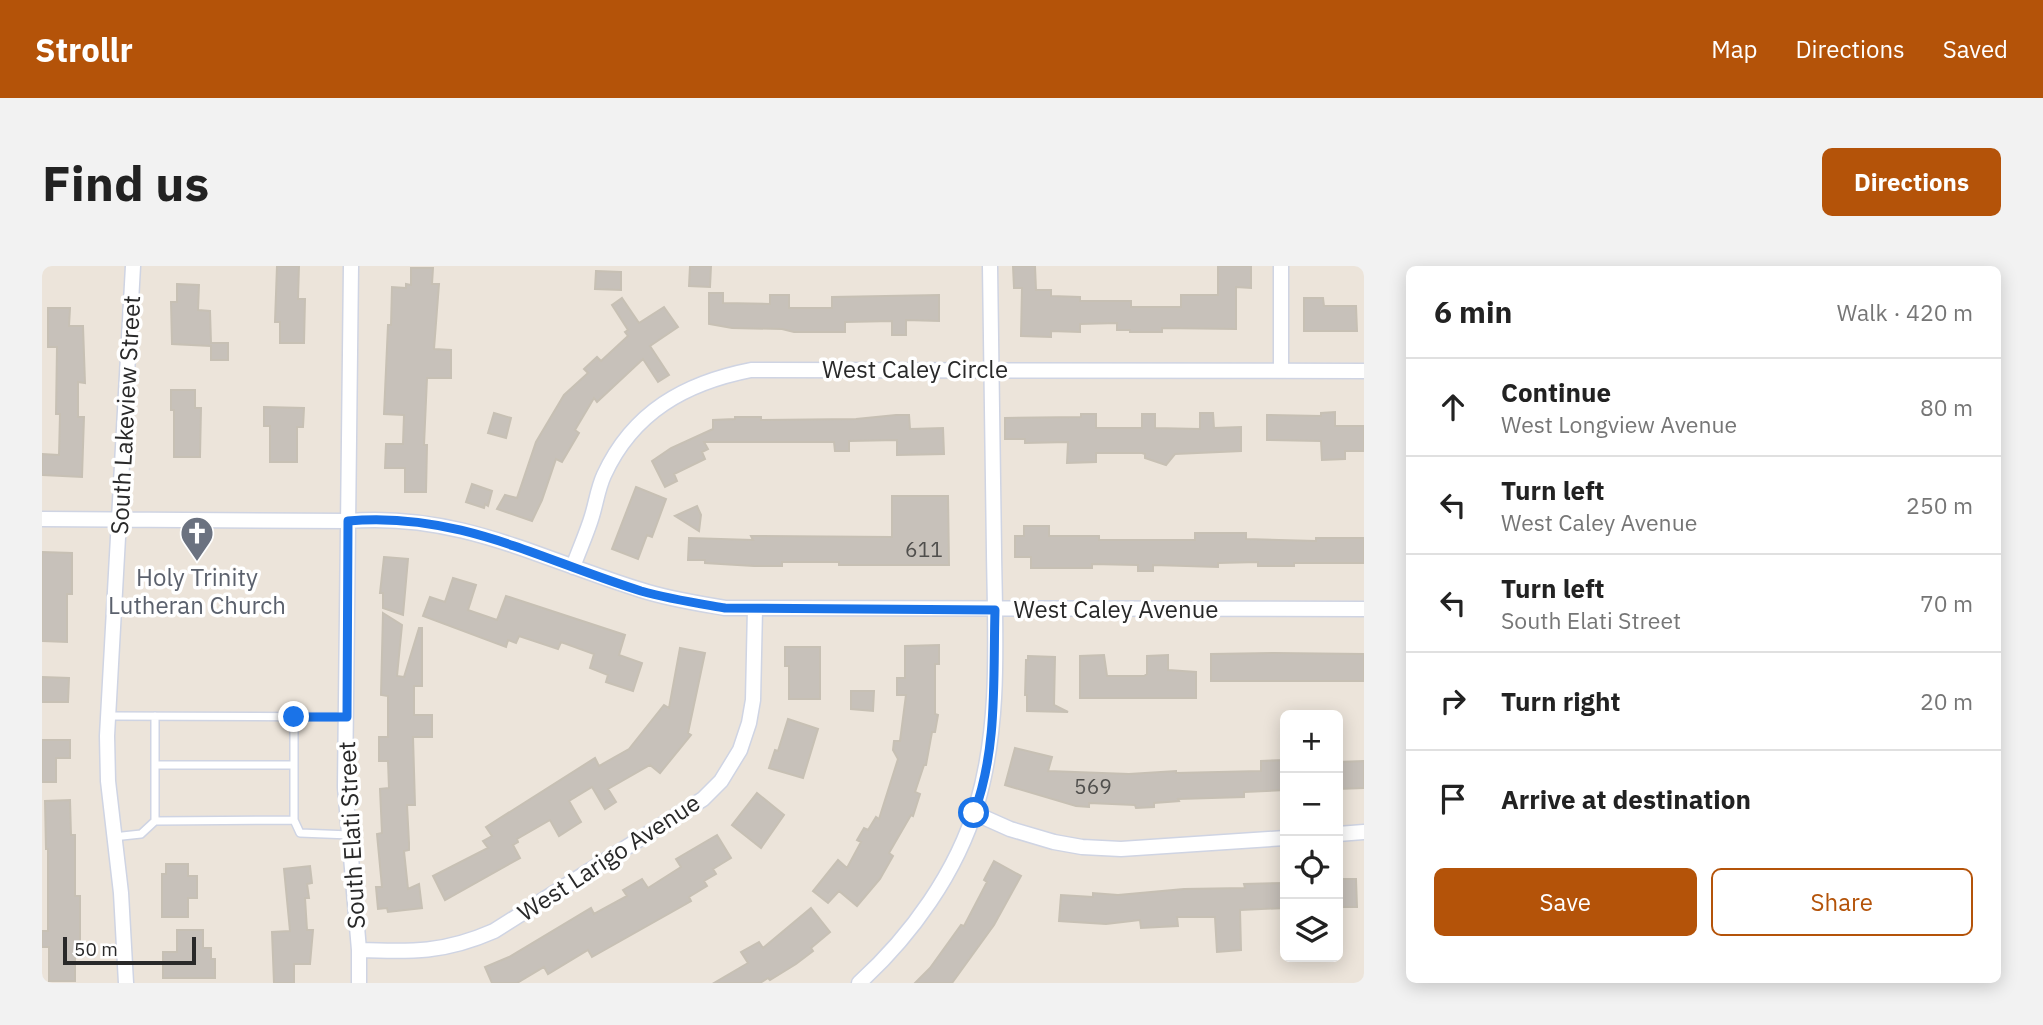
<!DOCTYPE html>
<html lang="en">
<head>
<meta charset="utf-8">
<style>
	body { margin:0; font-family:"IBM Plex Sans",sans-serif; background:#f2f2f2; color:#222 }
	.controls { position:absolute; right:21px; bottom:21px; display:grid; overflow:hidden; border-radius:10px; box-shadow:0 4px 18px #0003 }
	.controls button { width:63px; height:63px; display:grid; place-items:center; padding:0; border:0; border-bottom:2px solid #e0e0e0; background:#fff; color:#222; font:35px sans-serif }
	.scale { position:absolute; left:21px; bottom:18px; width:133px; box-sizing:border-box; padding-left:7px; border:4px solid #292929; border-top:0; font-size:19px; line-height:24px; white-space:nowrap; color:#292929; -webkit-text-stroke:5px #fff; paint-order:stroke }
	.stop { position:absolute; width:21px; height:21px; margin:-16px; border:5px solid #1a73e8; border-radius:50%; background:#fff }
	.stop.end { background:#1a73e8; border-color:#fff; box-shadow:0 2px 7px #0008 }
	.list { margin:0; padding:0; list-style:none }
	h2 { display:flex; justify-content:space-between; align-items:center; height:91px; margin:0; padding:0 28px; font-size:30px }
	h2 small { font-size:23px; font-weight:400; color:#767676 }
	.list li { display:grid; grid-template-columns:46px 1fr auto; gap:21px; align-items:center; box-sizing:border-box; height:98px; padding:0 28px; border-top:2px solid #e0e0e0 }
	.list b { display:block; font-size:26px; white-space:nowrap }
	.list p { margin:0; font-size:23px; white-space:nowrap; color:#767676 }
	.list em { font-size:23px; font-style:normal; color:#767676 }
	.actions { display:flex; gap:14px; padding:21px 28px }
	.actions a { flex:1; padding:16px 0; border:2px solid #b45309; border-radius:10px; text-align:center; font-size:24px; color:#b45309 }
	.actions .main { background:#b45309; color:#fff }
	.icon { flex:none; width:38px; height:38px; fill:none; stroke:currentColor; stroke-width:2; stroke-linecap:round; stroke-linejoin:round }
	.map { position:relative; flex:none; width:1322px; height:717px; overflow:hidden; border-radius:10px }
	header { display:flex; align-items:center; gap:42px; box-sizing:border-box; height:98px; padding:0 35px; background:#b45309; color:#fff }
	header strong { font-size:33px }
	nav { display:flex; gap:38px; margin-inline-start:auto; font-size:24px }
	.intro { display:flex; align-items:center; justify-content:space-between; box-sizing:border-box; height:168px; padding:0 42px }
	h1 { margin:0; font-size:49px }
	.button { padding:18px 32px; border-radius:10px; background:#b45309; color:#fff; font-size:24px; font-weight:700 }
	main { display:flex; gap:42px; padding:0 42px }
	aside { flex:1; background:#fff; border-radius:10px; box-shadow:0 4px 18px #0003 }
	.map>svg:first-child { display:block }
</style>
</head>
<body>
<header>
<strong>Strollr</strong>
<nav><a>Map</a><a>Directions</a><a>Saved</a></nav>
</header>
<div class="intro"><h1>Find us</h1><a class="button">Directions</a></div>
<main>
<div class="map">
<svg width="1322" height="717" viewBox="0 0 1322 717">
	<rect width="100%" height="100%" fill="#ece4da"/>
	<!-- building -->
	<path fill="#c7c1ba" stroke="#c7c0b4" stroke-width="2" d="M235 0H257L256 33H263L262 77H238V56H233Z
		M648 0H669L668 21 647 20Z
		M971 0H993L994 24H1009V30L1038 31V35H1089V41H1139V29H1176V0H1209V22L1194 21V63L1120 62V66H1088V64H1075V57L1038 58V66L1009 65V71L979 70 980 22H972Z
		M369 2H391L390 18H397L392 83 409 84V112H385L382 179H385L384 226H363V202H343L344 178H361L362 149 342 148 346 59H349L350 21 364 22V18L369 19Z
		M554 5 579 6V24L553 23Z
		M135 18 157 19 156 44 168 45 169 77H186V94H169V80L130 78 129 36H135Z
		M667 27H681V37L728 38V29H747V42H790V31L897 29V55L864 54V69H850V55L803 56V66H752L740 63 690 62 667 58Z
		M580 32 597 57 622 41 636 61 608 80 627 109 616 116 601 93 555 136 552 132 533 164 537 167 520 196 514 193 500 234 490 255 455 243 463 229 475 232 494 176 522 129 546 107 542 103 555 91 559 95 586 70 583 66 586 64 570 39Z
		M1262 32H1281L1282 40H1314L1315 65H1262Z
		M6 42H28L27 60H41L43 117 36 116V151H42L40 211 0 209V188L17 189 18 148H14L15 81H6Z
		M129 124H153V142H159L158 191H132V144H129Z
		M222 141 262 142 261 161H255V196H228V160H222Z
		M1293 146V160H1322V185H1303V193L1280 194 1279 175 1225 174V149L1279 150V147Z
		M452 147 469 152 464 172 446 167Z
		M1158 147H1171L1172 162 1199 161V185L1133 188 1124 199 1103 192V188L1100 187H1054V196L1025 197 1026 176 983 177V173H963V152L1039 151V148H1054V162H1100V148H1113V162L1158 163Z
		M854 149H867L868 163 901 162 902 188 855 189V174L807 175V185H793L792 176H662L666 183 660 186 663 193 632 208 635 215 623 221 610 195 629 182 671 163V154L693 153V151H719V154L814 153Z
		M430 218 450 225 446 240 443 238 442 242 424 236Z
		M594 221 624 233 610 271 605 269 596 293 570 283Z
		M850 230H906L907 299H797V296H740V300H712L663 297V294H646L647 272 711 274 709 270 850 271Z
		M655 240 659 249 657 265 633 250Z
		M982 260H1007V270H1057V274H1153V267H1204V273L1274 275V272H1322V297H1252V300H1216V296L1176 297V301L1111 299V305H1096V299L1050 298V302H989V291H973V270H982Z
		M0 286 30 287V328H25V376L0 375Z
		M342 291 366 293 361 349 341 342V327H338Z
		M411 312 434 319 426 344 455 354 464 330 583 369 577 389 600 397 591 425 564 416 566 409 548 402 552 388 519 376 516 383 477 370 474 377 466 374 464 381 381 350 388 331 403 336Z
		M341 347 360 359 355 410 362 411 377 362H380V420H372V449H390V471H371L373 539H365L367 577V584L362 585 366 623 377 618 380 642 346 646 345 642 336 643 334 621H340L335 568 340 567 338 523 347 522 346 495H337V471H346V430L339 429Z
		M897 379V398H893V448L896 449 893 466H890L884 499H882L873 526 878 528 871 550 869 549 847 587 851 590 838 613 815 640 797 625 786 637 771 625 796 594 805 602 819 576 815 574 822 562 826 564 834 551 837 553 856 493 851 484 852 475H858L864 429H855V412H863V380Z
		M743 381H778V433H747V400H743Z
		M638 382 663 387 646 467 649 469 618 507 608 499 566 523 574 536 563 543 550 521 527 535 539 556 517 570 508 554 475 573 476 576 471 579 478 592 403 634 391 610 446 582 441 575 450 570 444 561 553 492 557 500 587 483 622 439 627 442Z
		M1233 387 1322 388V415H1169V388Z
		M1062 389 1065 410H1102L1105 408V390L1126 389V404L1154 406V432H1038V390Z
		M986 390 1013 391 1012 439 1026 446 985 445V429H983L984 394H986Z
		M0 411 27 412 26 436H0Z
		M809 425H832L831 445 809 443Z
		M746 453 776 463 761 512 727 502 733 484 736 485Z
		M0 474H28V492H14V516H0Z
		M973 482 1010 491 1006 505 1087 508 1134 505V507L1219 505V495L1243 494V524L1202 526V531L1136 533 1137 535 1112 537V541L1094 542 1093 539 1047 537V541L1034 540 963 519Z
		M1322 495V522L1296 523V496Z
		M715 527 742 549 719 582 690 559Z
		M28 534 29 569H33V630H38V674L37 679H33V715H7V681H0V665H6V583H4L3 535Z
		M675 569 689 592 671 603 674 608 662 615 665 620 647 631 649 635 550 691 546 684 506 708 502 701 475 717H450L443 701 467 691 549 642 552 648 585 630 581 624 600 613 606 622 639 601 634 593Z
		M952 595 979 610 952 659 910 717H873L888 702 919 659 922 660 945 616 942 614Z
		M124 598H146V610H155V632H146V651H120V608H124Z
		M268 600 270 617 265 618 267 632H263L265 664H271L268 698H252V717H232L230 666 248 665 242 603Z
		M1296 613H1314L1315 641H1296Z
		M1243 617V642L1198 644 1199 684 1175 686 1173 651H1135L1136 660 1099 662 1098 654 1064 658 1017 655 1019 629 1051 631V627L1076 629 1142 623 1203 622 1202 618Z
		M769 642 788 666 769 682 771 685 754 698 728 714 726 712 718 717H672L706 697 699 686 717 676 721 682Z
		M135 664H161V682H169V693H173V712H121V686H135Z"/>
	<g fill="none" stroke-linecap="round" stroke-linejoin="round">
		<defs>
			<path id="service" d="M66 450 305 451
				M113 499H252
				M252 554V451
				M113 555V450
				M71 571 99 568 113 555 252 554 258 567 308 569"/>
			<path id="minor" d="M309 0 303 521 317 684V717
				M1239 0V105
				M0 253 306 255C417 246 498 293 599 324 627 333 654 337 683 342L1322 343
				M531 301C537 284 545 267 550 250 554 237 556 222 562 209 591 146 643 117 709 104L1322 105
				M932 547 968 563 1012 576 1040 581 1079 583 1243 572
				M1296 568 1322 566
				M317 684C370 686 402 687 452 665L661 533 679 515 698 484 707 457 711 434 713 342
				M84 717 79 627 66 515 65 470 91 0
				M817 717C869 670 915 606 935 538 959 457 953 369 952 286 950 190 949 95 948 0"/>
		</defs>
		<!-- service casing -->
		<use href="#service" stroke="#cfd4e3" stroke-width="10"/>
		<!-- minor casing -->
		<use href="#minor" stroke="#cfd4e3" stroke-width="17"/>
		<!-- service -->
		<use href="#service" stroke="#fff" stroke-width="7"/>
		<!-- minor -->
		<use href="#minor" stroke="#fff" stroke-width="14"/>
	</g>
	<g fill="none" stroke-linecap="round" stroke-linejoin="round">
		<!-- route -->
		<path stroke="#1a73e8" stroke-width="9" d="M252 451H305L306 255C415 245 499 294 599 325 627 333 654 337 683 342L953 344C951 411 956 483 932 547"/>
	</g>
	<!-- icons -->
	<defs>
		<symbol id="church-pin" viewBox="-11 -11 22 30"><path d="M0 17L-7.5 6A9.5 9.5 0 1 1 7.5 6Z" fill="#6b7280" stroke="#fff"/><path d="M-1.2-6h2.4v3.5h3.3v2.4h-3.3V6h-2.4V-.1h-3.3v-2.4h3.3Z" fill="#fff"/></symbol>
	</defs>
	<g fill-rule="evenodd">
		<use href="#church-pin" x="136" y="248" width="38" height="52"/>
	</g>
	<g text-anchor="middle" stroke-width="7" stroke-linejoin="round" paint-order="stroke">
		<!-- number labels -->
		<g font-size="21" fill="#504f4d">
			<text x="882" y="291">611</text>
			<text x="1051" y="528">569</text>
		</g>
		<!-- street labels -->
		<g font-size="24" fill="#292929" stroke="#fff">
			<text x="873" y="112">West Caley Circle</text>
			<text transform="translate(84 149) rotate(-87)" y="8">South Lakeview Street</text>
			<text x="1074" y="352">West Caley Avenue</text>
			<text transform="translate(310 569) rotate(-93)" y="8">South Elati Street</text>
			<text transform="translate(567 592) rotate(-33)" y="8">West Larigo Avenue</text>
		</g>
		<!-- worship labels -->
		<g font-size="24" fill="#5b616d" stroke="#fff">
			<text x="155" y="320">Holy Trinity<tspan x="155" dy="28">Lutheran Church</tspan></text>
		</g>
	</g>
</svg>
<div class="controls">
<button>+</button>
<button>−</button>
<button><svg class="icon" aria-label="locate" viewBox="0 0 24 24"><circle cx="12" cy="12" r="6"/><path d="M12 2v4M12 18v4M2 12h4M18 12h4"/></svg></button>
<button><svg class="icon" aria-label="layers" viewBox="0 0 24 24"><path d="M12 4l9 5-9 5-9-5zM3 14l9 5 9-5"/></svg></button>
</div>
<div class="scale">50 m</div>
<div class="stop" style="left:932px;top:547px"></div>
<div class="stop end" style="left:252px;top:451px"></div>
</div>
<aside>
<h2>6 min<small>Walk · 420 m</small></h2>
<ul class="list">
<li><svg class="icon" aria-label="ahead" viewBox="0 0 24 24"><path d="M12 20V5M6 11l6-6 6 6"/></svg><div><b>Continue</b><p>West Longview Avenue</p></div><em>80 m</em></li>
<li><svg class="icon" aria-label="left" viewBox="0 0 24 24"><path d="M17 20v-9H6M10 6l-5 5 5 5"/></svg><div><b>Turn left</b><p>West Caley Avenue</p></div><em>250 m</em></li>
<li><svg class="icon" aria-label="left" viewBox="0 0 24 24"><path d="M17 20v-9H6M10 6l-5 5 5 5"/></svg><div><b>Turn left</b><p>South Elati Street</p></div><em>70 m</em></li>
<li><svg class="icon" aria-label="right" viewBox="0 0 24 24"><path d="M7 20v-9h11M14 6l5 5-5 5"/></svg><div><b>Turn right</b></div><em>20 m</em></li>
<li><svg class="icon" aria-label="arrive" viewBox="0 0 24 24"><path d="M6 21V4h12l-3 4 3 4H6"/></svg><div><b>Arrive at destination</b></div></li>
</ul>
<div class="actions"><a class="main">Save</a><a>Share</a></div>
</aside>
</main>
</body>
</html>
